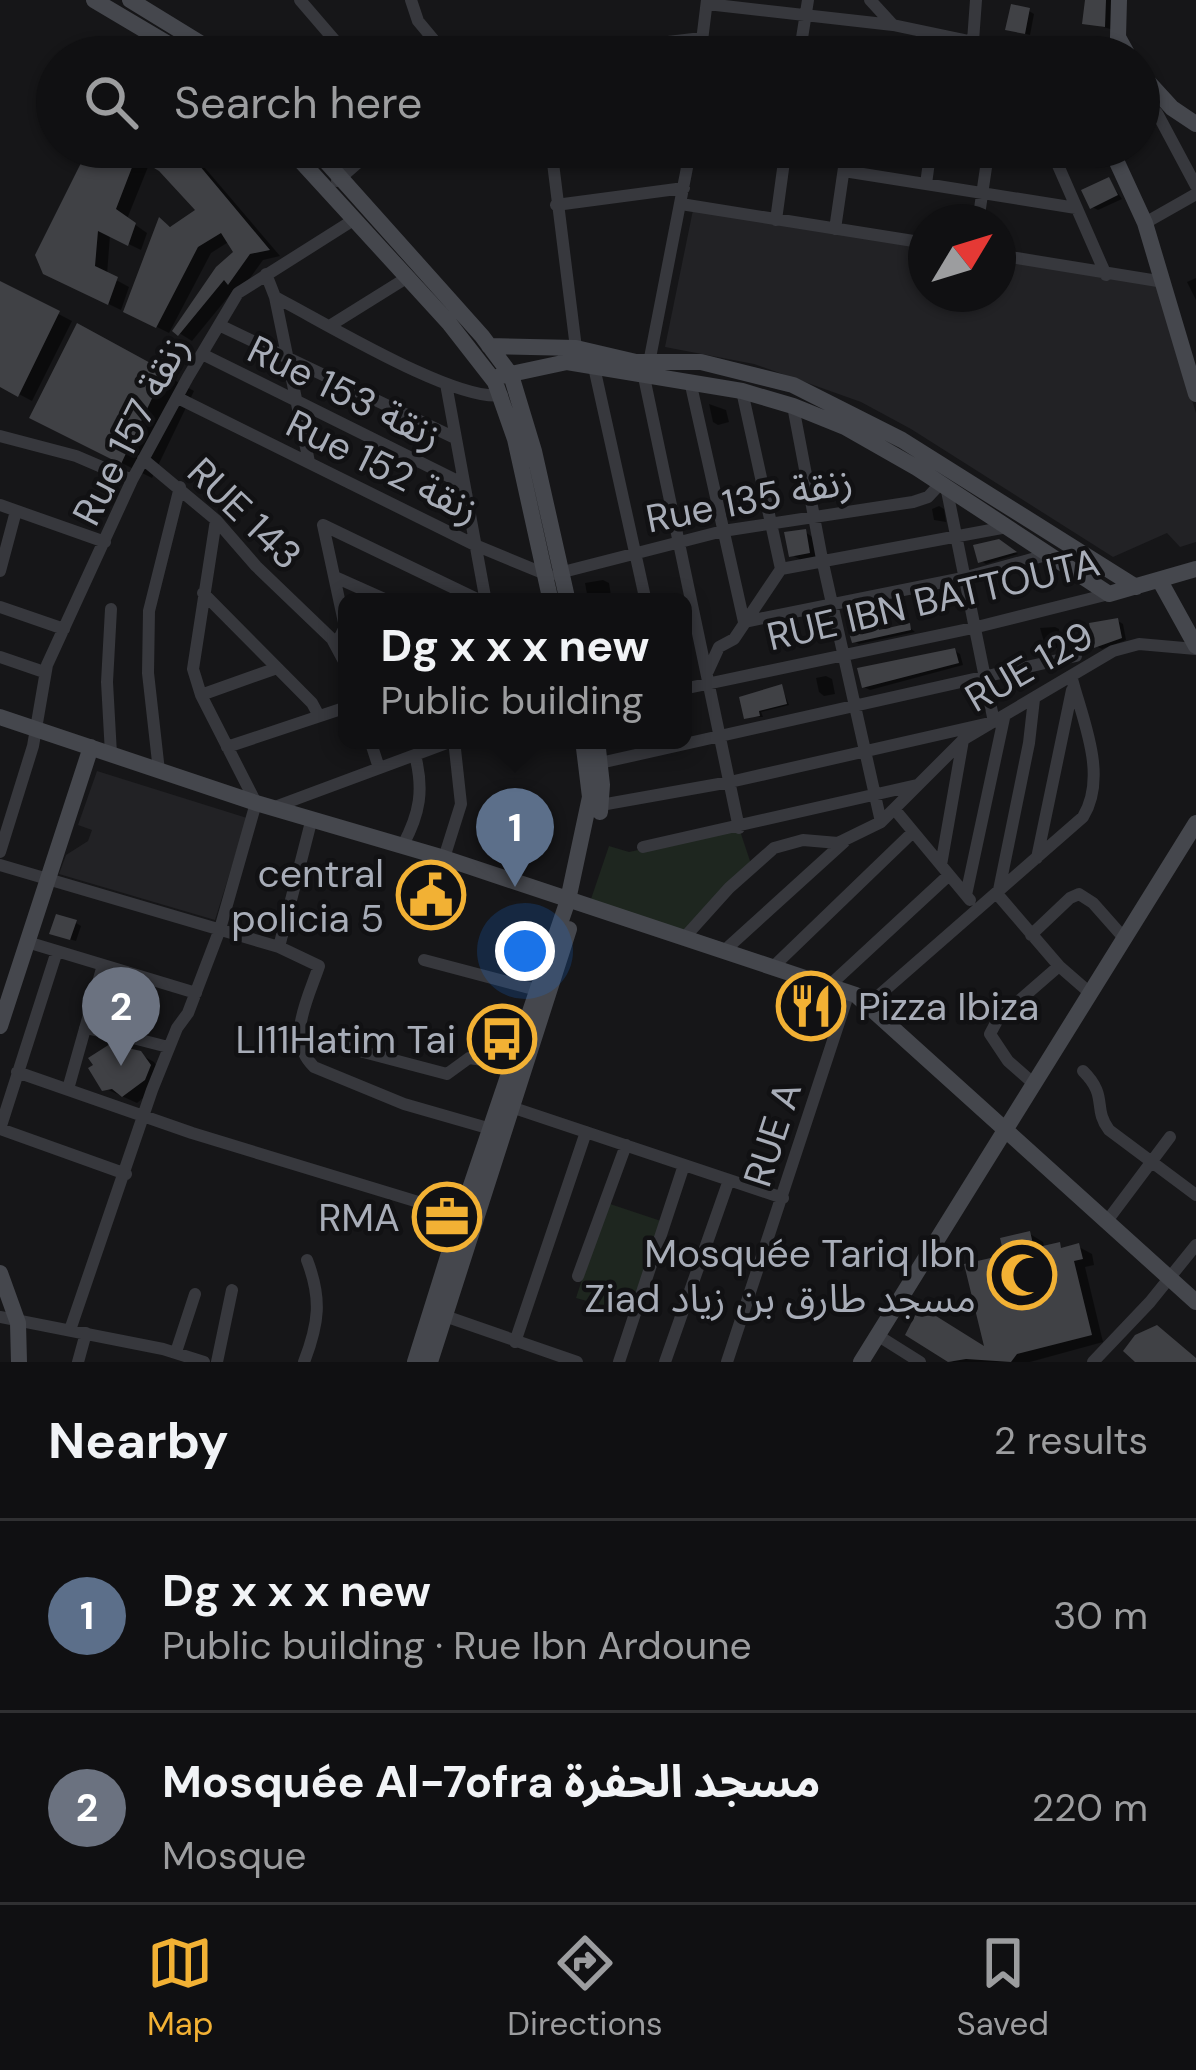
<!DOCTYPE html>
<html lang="en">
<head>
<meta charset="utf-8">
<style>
	body { margin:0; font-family:"DM Sans","Noto Sans Arabic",sans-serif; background:#19191b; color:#f1f3f6 }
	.compass { position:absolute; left:908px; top:204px; width:108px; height:108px; border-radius:50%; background:#101012; box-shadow:0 3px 9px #0004; rotate:52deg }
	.you { position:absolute; left:525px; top:951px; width:42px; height:42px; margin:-30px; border:9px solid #fff; border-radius:50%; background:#1a73e8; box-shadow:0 0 0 18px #1a73e833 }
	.badge { display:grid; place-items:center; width:78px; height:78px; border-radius:50%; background:#f2b134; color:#fff; font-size:39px; font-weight:700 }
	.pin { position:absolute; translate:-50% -99px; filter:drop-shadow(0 3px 6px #0008) }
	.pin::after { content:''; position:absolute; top:63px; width:42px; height:36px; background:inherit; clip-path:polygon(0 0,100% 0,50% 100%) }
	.popup { position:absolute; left:338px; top:593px; width:354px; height:156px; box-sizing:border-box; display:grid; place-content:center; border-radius:18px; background:#101012; filter:drop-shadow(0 3px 9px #0005); font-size:39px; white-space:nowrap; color:#9c9d9f }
	.popup b { font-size:45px; color:#f1f3f6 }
	.popup::after { content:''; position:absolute; left:50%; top:100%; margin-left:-24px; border:24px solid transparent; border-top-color:#101012 }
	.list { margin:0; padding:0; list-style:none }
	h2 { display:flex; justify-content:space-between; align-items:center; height:156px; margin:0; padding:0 48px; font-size:51px }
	h2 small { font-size:39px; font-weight:400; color:#9c9d9f }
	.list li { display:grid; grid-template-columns:78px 1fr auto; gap:36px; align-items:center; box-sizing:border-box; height:192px; padding:0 48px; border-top:3px solid #303032 }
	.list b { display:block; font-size:45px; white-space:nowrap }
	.list p { margin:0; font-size:39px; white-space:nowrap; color:#9c9d9f }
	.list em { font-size:39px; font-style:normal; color:#9c9d9f }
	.icon { flex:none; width:66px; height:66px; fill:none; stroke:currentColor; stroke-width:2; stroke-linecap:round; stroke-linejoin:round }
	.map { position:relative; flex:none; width:1196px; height:1362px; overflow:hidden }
	.search { position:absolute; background:#101012; box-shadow:0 3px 9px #0004; left:36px; right:36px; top:36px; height:132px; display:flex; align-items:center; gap:30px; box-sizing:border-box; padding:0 42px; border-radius:66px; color:#9c9d9f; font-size:45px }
	.sheet { height:540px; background:#101012 }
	nav { display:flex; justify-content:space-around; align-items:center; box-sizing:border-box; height:168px; border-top:3px solid #303032; background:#101012; font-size:33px; color:#9c9d9f }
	nav a { display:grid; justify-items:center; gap:6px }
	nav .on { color:#f2b134 }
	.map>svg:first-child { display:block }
</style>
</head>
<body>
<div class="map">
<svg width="1196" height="1362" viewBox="0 0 1196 1362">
	<rect width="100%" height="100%" fill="#161618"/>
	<!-- built -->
	<path fill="#222225" d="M693 210 926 246V294H998V257L1157 285 1196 413V542L1180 547 1167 533 1113 557 911 429 861 402 754 364 665 347Z
		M97 771 247 818 215 920 59 874 66 855 88 841 92 830 78 825Z"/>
	<!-- green -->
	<path fill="#1e261f" d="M739 828 752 867 684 938 590 902 609 846 629 852Z
		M607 1203 661 1221 630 1313 576 1298Z"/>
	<!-- shadow -->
	<path fill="#0007" d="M1088 0H1113L1114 30 1085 22Z
		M1029 11 1034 14 1030 35 1014 31Z
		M109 147H180L199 161 280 256 263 260 242 289 237 286 192 341 176 331 237 253 230 241 211 253 169 333 139 318 160 221 173 228 199 211 150 162 127 219 147 233 141 250 110 235 107 275 129 287 121 310 59 280Z
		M1109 180 1122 199 1098 210 1092 207Z
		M1196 278V300L1187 282Z
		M0 284 72 321 32 401 0 384Z
		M78 327 194 391 152 478 63 434Z
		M709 404 726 410 729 422 718 425 713 422Z
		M939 506 944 509 946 522 934 520 932 509Z
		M805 532 814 538 818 557 801 560 792 555Z
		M998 542 1018 554 986 564 981 561Z
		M603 580 609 583 611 595 593 597 587 594 585 583Z
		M1118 621 1123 624 1126 640 1102 649 1096 646Z
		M876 626 882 633 909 627 915 632 859 644 854 641Z
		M1055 627 1059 629 1061 646 1047 652 1040 628Z
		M955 651 960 654 963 665 870 690 864 687Z
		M826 676 832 679 835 694 824 696 819 692 816 678Z
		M782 688 789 705 761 712 763 717H747Z
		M458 891 467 896 458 921 417 905Z
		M76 923 81 926 76 941 58 936Z
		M140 1054 154 1062 162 1074 157 1087 137 1103 104 1088Z
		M1030 1234 1043 1242 1045 1249 1079 1247 1092 1254 1094 1265 1085 1267 1103 1342 1030 1362H953L909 1334 988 1352 1008 1257Z"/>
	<!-- building -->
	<path fill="#404145" d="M1085 0H1106L1105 27 1082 24Z
		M1011 4 1030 8 1025 34 1005 30Z
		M89 147H184L270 250 250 254 228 285 224 280 178 336 172 331 216 267 233 252 221 233 198 247 156 328 123 312 159 217 170 227 195 210 159 171 136 157 116 209 136 223 128 246 98 231 95 266 118 277 108 305 43 274 35 255Z
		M1109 177 1118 195 1090 209 1081 190Z
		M0 281 60 311 18 397 0 387Z
		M77 323 165 371 121 464 29 418Z
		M806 529 810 553 789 557 784 532Z
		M999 539 1017 552 978 563 973 545Z
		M1118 618 1122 638 1094 648 1089 623Z
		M877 623 879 630 910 623 911 630 852 643 848 629Z
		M955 648 959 663 862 688 857 668Z
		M782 684 787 704 759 711 760 716 744 719 739 697Z
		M409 873 459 888 449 918 405 901Z
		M56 914 77 920 70 940 49 934Z
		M110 1044 141 1051 151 1065 145 1080 122 1097 112 1089 102 1091 88 1068 93 1065 88 1058Z
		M1030 1231 1034 1248 1060 1242 1061 1248 1079 1243 1083 1259 1074 1261 1092 1335 1017 1354 1011 1362 966 1359 948 1362 905 1335 920 1306 984 1346 964 1264 1004 1255 1000 1238Z
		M1157 1325 1196 1358V1362H1135L1123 1351 1135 1335Z"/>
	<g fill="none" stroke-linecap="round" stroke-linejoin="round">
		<!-- street -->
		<path stroke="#37383d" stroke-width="12" d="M300 0 349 57
			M411 0 418 21 448 57
			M870 0 893 25 1045 57
			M707 4 893 25
			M973 41 976 0
			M540 57 702 38
			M700 57 707 0
			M799 57 808 0
			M945 57 948 37
			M1139 125 1157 113 1196 186
			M551 147 576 348
			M1050 147 1106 275
			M844 171 1076 208
			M337 181 376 147
			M926 184 931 147
			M681 204 926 243
			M556 205 684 188
			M776 220 786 147
			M978 222 989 147
			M1145 223 1196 194
			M835 229 847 147
			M998 255 1164 282
			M266 274 275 297 309 462
			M275 297C322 321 456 403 502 395
			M219 325 455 438
			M331 325 408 277
			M202 354 462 483
			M649 363 691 147
			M594 367 646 602
			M644 377 739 828
			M690 381 744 622 963 578 1050 554
			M446 384 486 602
			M178 398 475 545 550 576
			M793 406 822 559 881 822
			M0 436 76 456 132 480
			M143 459 216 520 256 566 332 639 347 667
			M0 505 105 542
			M323 525 483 602
			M323 525 345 627 336 645
			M781 569 1007 527
			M0 571 16 511
			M563 572 723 531 913 502 928 497 941 483
			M335 577 391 602
			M203 593 312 703 319 716
			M0 607 64 629
			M111 609 107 682 111 754
			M0 657 44 672
			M708 671 719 647 734 639 781 569 742 391
			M683 689 973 628 1109 594
			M201 695 277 668
			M370 740 379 768
			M227 747 347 707
			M600 763 1076 656
			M159 771 148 673 149 611 180 487
			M601 805 730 782 994 722 946 486
			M272 808 455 740
			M896 811 970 900
			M403 845C420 813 424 790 415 755
			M643 847 917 785
			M0 852 33 746 47 665 132 480 188 377 238 293 355 219
			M444 858 461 804 454 740
			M1037 858 1072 690
			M0 865 279 947 319 966C308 999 285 1039 314 1067L404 1104 491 1129
			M941 865 963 740
			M966 895 1004 718
			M1031 935 1070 898 1079 894 1093 903 1124 938
			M684 938 729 888 774 848 803 840 838 843 881 822 964 739 1113 651 1139 644 1196 649
			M27 942 196 993
			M279 947 312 818
			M725 950 844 842
			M57 951 0 1129 126 1174
			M424 960 537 990
			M774 966 913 832
			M1059 966 1090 993
			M830 985 949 875
			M869 1004 1083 817C1108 776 1083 721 1072 679
			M85 1028 123 1036
			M299 1035 447 1074 469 1058 511 1064
			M133 1038 168 1047
			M1083 1071C1109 1097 1092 1107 1109 1130L1196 1195
			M17 1072 192 1133 461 1215
			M1033 1083 1008 1061 990 1034 998 1019 1059 966 998 895 1029 743 1034 699
			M68 1089 103 965
			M505 1105 783 1198
			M1107 1221 1170 1137
			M578 1276 626 1145
			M439 1314 577 1362
			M0 1317 163 1349 204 1362
			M70 1330 152 1090 177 1028 188 1013 220 929 256 803 201 695 193 669 216 520
			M877 1335 920 1362
			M515 1342 586 1132
			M176 1352 195 1294
			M78 1362 86 1333
			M217 1362 232 1290
			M304 1362C319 1323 322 1299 307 1260
			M619 1362 684 1165
			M665 1362 729 1180
			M727 1362 849 992
			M1093 1362 1150 1302 1196 1245"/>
		<!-- secondary -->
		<path stroke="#45474d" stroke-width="16" d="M94 0 190 57
			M130 0 223 57
			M1119 0 1118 37 1129 57
			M1139 72 1172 108 1196 124
			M288 147 449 323 495 382 515 439 551 602
			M313 147 482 336 511 375 534 451 568 602
			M1110 147 1145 223 1196 394
			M489 346 576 348 636 362H701L793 385 902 440 1136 587
			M492 378 567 362 742 391 793 406 845 427 917 468 1109 594 1196 569
			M1160 581 1196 646
			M0 717 256 803 444 858 856 995 1196 1302
			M597 740 602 785 600 812
			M0 1026 91 747
			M0 1273 18 1323 19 1362
			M415 1362 461 1215 568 900 590 797 583 740
			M430 1362 569 929
			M861 1362 1196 823"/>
	</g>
	<!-- icons -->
	<defs>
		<symbol id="civic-ring" viewBox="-11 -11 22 22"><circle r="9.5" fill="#111113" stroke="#f2b134" stroke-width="1.5"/><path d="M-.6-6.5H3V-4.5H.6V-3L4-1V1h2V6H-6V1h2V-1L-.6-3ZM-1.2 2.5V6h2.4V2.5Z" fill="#f2b134"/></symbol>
		<symbol id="restaurant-ring" viewBox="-11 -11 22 22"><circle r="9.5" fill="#111113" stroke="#f2b134" stroke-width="1.5"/><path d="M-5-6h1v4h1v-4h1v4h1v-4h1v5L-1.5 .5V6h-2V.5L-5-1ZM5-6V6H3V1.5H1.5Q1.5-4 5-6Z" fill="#f2b134"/></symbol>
		<symbol id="bus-ring" viewBox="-11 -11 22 22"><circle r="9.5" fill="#111113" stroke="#f2b134" stroke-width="1.5"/><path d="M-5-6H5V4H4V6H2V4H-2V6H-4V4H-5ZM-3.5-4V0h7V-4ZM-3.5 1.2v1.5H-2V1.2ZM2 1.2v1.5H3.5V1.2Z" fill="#f2b134"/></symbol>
		<symbol id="office-ring" viewBox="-11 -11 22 22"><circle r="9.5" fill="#111113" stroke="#f2b134" stroke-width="1.5"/><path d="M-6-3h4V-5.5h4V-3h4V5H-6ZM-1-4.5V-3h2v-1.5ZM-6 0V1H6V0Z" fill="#f2b134"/></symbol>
		<symbol id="mosque-ring" viewBox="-11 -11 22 22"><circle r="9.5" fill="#111113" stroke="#f2b134" stroke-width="1.5"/><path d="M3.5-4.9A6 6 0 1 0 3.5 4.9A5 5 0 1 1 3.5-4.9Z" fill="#f2b134"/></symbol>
	</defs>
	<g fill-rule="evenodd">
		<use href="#civic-ring" x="393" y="857" width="76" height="76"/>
		<use href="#restaurant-ring" x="773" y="968" width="76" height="76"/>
		<use href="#bus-ring" x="464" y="1001" width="76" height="76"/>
		<use href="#office-ring" x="409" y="1179" width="76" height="76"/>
		<use href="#mosque-ring" x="984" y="1237" width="76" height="76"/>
	</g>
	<g text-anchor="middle" stroke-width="9" stroke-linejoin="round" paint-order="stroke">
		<!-- street labels -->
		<g font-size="39" fill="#a8adb8" stroke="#111113">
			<text transform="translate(345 392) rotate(26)" y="14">Rue 153 زنقة</text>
			<text transform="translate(130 430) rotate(-63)" y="14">Rue 157 زنقة</text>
			<text transform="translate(383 466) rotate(26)" y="14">Rue 152 زنقة</text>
			<text transform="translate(749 499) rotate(-11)" y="14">Rue 135 زنقة</text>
			<text transform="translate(245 513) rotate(44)" y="14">RUE 143</text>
			<text transform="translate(933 599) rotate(-13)" y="14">RUE IBN BATTOUTA</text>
			<text transform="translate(1029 666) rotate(-30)" y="14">RUE 129</text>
			<text transform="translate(772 1134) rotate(-72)" y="14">RUE A</text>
		</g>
		<!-- poi labels -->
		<g font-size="39" fill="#a8adb8" stroke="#111113" text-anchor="end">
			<text x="384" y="887">central<tspan x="384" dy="45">policia 5</tspan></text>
			<text x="858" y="1020" text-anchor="start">Pizza Ibiza</text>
			<text x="456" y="1053">LI11Hatim Tai</text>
			<text x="400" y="1231">RMA</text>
			<text x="976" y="1267">Mosquée Tariq Ibn<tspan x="976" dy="45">Ziad مسجد طارق بن زياد</tspan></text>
		</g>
	</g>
</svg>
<svg class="compass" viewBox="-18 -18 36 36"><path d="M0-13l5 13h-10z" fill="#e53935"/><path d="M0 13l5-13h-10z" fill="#9c9d9f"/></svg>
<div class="you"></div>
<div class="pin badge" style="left:515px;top:887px;background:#5c6f8a">1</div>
<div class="popup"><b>Dg x x x new</b>Public building</div>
<div class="pin badge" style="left:121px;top:1066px;background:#6b7280">2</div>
<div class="search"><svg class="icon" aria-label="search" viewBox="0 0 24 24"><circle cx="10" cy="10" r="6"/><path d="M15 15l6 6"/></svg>Search here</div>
</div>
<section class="sheet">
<h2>Nearby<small>2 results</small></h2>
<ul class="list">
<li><span class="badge" style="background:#5c6f8a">1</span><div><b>Dg x x x new</b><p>Public building · Rue Ibn Ardoune</p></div><em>30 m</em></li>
<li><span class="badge" style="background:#6b7280">2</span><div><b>Mosquée Al-7ofra مسجد الحفرة</b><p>Mosque</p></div><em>220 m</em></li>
</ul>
</section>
<nav>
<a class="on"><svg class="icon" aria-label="map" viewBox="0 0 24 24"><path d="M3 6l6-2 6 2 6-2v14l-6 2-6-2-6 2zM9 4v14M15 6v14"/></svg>Map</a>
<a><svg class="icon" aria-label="directions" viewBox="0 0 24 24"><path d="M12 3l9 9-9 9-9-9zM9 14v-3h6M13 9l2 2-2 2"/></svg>Directions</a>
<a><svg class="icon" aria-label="saved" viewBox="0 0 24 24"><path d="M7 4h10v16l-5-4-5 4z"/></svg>Saved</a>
</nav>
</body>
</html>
